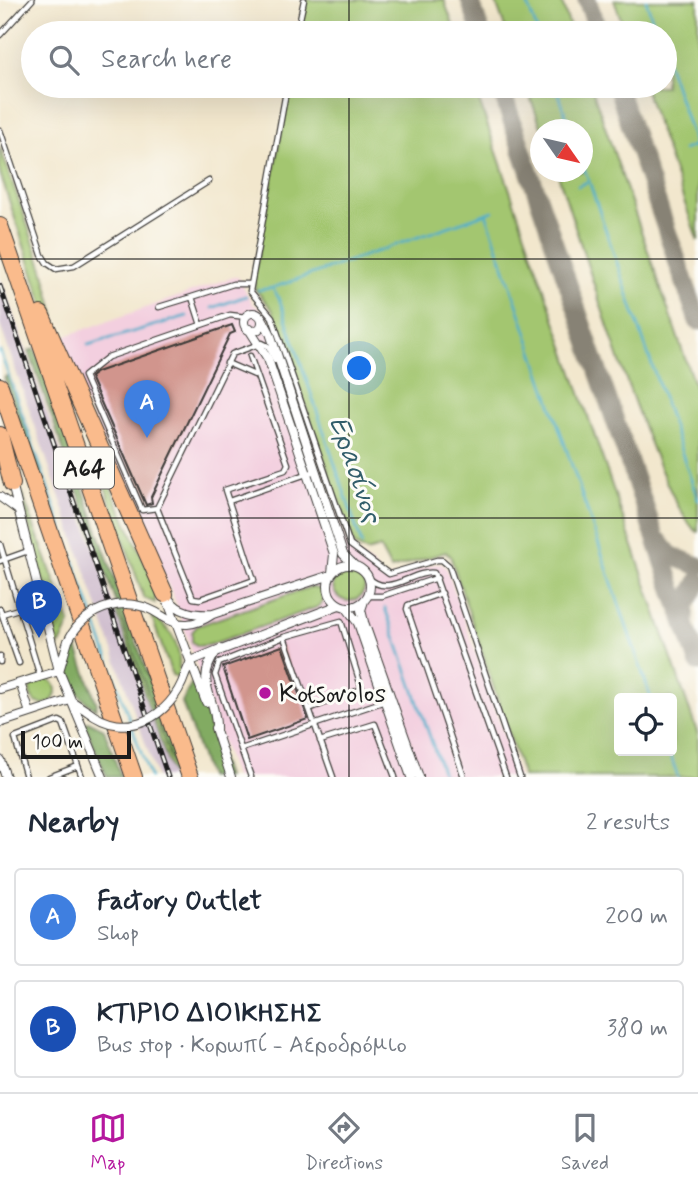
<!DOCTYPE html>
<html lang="en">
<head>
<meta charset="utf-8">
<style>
	body { margin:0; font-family:Mynerve,sans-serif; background:#f2f2f3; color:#1f2937 }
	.controls { position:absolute; right:21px; bottom:21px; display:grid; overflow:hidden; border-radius:7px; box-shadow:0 7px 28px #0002 }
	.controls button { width:63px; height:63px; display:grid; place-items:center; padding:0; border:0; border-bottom:2px solid #e0e1e3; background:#fff; color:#1f2937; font:35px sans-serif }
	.compass { position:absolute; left:530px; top:119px; width:63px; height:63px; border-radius:50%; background:#fff; box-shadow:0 7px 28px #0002; rotate:124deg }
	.scale { position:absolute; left:21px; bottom:18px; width:110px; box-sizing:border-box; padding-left:7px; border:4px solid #1c1c1c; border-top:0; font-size:19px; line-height:24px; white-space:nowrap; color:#1c1c1c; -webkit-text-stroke:5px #fdfcf7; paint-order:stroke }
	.you { position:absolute; left:360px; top:369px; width:24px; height:24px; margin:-18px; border:5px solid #fff; border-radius:50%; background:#1a73e8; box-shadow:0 0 0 10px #1a73e833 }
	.badge { display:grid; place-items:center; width:46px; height:46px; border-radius:50%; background:#b5179e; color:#fff; font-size:23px; font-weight:700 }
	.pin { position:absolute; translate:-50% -58px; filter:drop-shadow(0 2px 4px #0008) }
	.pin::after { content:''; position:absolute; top:37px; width:24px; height:21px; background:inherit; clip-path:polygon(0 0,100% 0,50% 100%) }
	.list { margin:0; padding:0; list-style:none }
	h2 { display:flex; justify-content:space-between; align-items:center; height:91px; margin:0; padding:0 28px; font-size:30px }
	h2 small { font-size:23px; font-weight:400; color:#747a83 }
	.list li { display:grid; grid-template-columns:46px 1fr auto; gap:21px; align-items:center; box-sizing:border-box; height:98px; margin:0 14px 14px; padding:0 14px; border:2px solid #e0e1e3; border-radius:7px }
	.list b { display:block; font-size:26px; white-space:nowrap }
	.list p { margin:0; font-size:23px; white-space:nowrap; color:#747a83 }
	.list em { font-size:23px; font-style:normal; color:#747a83 }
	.icon { flex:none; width:38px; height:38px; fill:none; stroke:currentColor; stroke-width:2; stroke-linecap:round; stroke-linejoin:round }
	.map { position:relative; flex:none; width:698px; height:777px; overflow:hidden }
	.search { position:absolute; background:#fff; box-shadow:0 7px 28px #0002; left:21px; right:21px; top:21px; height:77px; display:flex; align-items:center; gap:18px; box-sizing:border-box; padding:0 24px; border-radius:38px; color:#747a83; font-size:26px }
	.sheet { height:315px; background:#fff }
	nav { display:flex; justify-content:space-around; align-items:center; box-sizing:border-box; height:98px; border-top:2px solid #e0e1e3; background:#fff; font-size:19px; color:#747a83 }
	nav a { display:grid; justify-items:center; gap:4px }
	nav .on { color:#b5179e }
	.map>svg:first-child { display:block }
</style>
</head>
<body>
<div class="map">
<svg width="698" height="777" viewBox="0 0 698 777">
	<rect width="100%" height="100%" fill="#fdfcf7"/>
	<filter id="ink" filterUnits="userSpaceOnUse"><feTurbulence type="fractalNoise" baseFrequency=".0143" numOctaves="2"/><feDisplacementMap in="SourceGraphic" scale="14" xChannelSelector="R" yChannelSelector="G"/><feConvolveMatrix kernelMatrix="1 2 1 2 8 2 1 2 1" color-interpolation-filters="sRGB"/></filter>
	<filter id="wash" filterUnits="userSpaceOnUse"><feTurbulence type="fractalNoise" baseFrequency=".00686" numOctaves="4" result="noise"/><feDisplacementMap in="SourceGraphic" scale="28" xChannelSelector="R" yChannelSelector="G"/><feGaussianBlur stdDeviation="1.57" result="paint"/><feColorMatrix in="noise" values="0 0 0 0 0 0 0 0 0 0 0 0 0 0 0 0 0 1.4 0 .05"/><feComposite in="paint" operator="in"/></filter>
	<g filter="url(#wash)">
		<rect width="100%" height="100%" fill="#f2e7cd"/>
		<!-- built -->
		<path fill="#f3cfdf" d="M234 277H238L253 304 267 313 349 550 373 565 382 580 434 564H442L447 569 518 777H234L174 598 57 339Z"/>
		<!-- industrial -->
		<path fill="#cfbdce" d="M0 276 101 568 172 777H157L0 325Z"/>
		<!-- green -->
		<path fill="#a3c670" stroke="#607146" stroke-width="2" fill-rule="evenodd" d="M306 0H444L456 33H300Z
			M495 0H561L572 33H507Z
			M614 0H698V241L644 86H665V33H626Z
			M290 86H474L698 735V777H523L450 555 446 552 391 569 380 548 367 552 354 545 272 309 255 289 254 276ZM619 698H672V751H619Z
			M526 86H591L698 396V532C661 512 577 228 557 172H582V130L542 129Z
			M0 147 43 269 55 316 49 322 0 173Z
			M101 466 155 585V603L144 598 98 467Z
			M18 483 70 623 59 647 57 640Z
			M333 585a16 16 0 1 1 32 0a16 16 0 1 1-32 0Z
			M310 587 320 589 323 593V602L318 607 209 645 198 646 192 642V632L197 626Z
			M119 610 177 777H173L116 611Z
			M151 615C174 631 183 648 178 677L172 675Z
			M30 691a13 13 0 1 1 26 0a13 13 0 1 1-26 0Z"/>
		<!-- forest -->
		<path fill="#82ab62" stroke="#4f643f" stroke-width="2" d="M35 349 183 777H177L29 351Z
			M8 376 87 608 84 610 4 377Z
			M73 645 77 648 97 704 95 709C71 691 64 676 73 645Z
			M191 684 198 688 226 777H208L182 702Z
			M88 721 104 729 121 777H107L85 725Z"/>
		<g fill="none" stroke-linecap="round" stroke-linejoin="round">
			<!-- stream -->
			<path stroke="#4badca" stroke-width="2.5" d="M526 0 538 33
				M646 0 657 33
				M665 56 695 145 683 150
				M556 86 571 130
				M695 145 698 154
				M582 163 589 181
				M578 186 589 181 698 500
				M486 213 651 698
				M272 288 279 298 362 545
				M258 290 272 288 493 211
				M212 308 246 296
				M88 345 187 316
				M0 351 130 721
				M385 608 444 777
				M132 727 150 777
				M669 751 678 777"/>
			<!-- taxiway -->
			<path stroke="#878274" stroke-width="19" d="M470 0 481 33
				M587 0 599 33
				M500 86 698 662
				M617 86 698 321
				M659 541 670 555 698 566
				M685 620 686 605 698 582"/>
		</g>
		<g id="blocks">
			<!-- building -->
			<path fill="#d1958d" d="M232 325 235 332 230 334 151 497 152 503 146 505 90 377 97 372Z
				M282 646 308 719 247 740 223 667Z"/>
		</g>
	</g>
	<g filter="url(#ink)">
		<use href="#blocks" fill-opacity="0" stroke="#3c3a37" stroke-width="2"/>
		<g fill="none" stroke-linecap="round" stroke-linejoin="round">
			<defs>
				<path id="service" d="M297 33 304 0
					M0 35 32 0
					M287 86 250 291 272 317 350 545 389 574 437 560H442L449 566 520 777
					M0 130 42 255 47 263 56 269 74 266 209 181
					M192 297 233 284H249
					M159 307 192 297 201 325 230 315 246 317
					M201 325 108 357 84 376 142 510 157 508 232 354 262 343 268 346 275 360
					M227 363 257 376
					M229 501 315 471
					M157 508 193 598 200 599 254 580 225 490 285 470 288 464 250 356
					M0 544 40 676
					M0 561 28 551
					M369 578C388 598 413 570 434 573L506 777
					M442 593 408 605 407 609 464 777
					M368 596H382L437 578
					M0 609 19 663
					M2 614 41 602
					M284 637 333 777
					M0 656V662
					M320 741 375 724 395 777
					M241 749 385 701
					M26 777 15 738 59 721 63 723 82 777
					M49 777 78 766
					M251 777 215 675 219 663 284 637 341 621 362 689 309 709"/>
				<path id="minor" d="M244 322a9 9 0 1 1 18 0a9 9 0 1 1-18 0Z
					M262 318 270 333 343 554 354 565
					M249 329 268 359 299 450 334 554 332 573
					M12 484 59 671 103 777
					M0 497 18 510
					M328 586a21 21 0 1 1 42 0a21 21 0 1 1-42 0Z
					M165 594 206 702
					M168 598C179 613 195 615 213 614
					M364 601 361 610 364 622 419 777
					M346 607 358 623 411 777
					M162 616C180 628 195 626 213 614L331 575
					M59 671 68 641
					M185 675 191 661 220 649
					M20 683 30 713
					M0 689 59 671
					M0 723 70 700 87 711
					M215 728 231 777
					M216 730C218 699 193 683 216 652L339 605
					M0 760 6 777"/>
				<path id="motorway" d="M0 226 190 777
					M41 314 165 594
					M0 386 134 777
					M0 435 12 484"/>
			</defs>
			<!-- service casing -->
			<use href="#service" stroke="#3c3a37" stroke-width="7"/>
			<!-- minor casing -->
			<use href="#minor" stroke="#3c3a37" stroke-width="10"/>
			<!-- motorway casing -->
			<use href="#motorway" stroke="#3c3a37" stroke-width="18"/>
			<!-- service -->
			<use href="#service" stroke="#fff" stroke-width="4.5"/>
			<!-- minor -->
			<use href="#minor" stroke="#fff" stroke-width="8"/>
			<!-- motorway -->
			<use href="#motorway" stroke="#fabb8c" stroke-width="16"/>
			<defs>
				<path id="rail" d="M0 286 168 777"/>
			</defs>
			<!-- rail casing -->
			<use href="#rail" stroke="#1c1c1c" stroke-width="5"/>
			<!-- rail -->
			<use href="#rail" stroke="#fdfcf7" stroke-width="2.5" stroke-dasharray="8" stroke-linecap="butt"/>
			<defs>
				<path id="minor-bridge" d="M68 641C86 605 129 593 162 616
					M87 711C126 742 171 717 185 675"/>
			</defs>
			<!-- minor-bridge casing -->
			<use href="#minor-bridge" stroke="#3c3a37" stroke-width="10" stroke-linecap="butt"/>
			<!-- minor-bridge -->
			<use href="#minor-bridge" stroke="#fff" stroke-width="8"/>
		</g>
	</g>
	<!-- grid -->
	<path fill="none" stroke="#1c1c1c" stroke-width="2" stroke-opacity="0.55" d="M349 0V33M349 86V777M0 259H698M0 518H698"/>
	<!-- markers -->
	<circle fill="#b5179e" stroke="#fdfcf7" stroke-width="2.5" cx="265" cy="693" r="7"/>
	<g text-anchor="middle" stroke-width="6" stroke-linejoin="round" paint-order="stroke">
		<!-- shield labels -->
		<rect fill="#fdfcf7" stroke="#605f5e" stroke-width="2" x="54" y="447.5" width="60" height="41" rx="5"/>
		<g font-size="24" font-weight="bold" fill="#1c1c1c">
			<text x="84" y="476">Α64</text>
		</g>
		<!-- poi labels -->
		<g font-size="26" fill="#1c1c1c" stroke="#fdfcf7" text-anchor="start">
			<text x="279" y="702">Kotsovolos</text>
		</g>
		<!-- water labels -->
		<g font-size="28" font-style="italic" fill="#315d6a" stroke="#fdfcf7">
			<text transform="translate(357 469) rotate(71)" y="10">Ερασίνος</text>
		</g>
	</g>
</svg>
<div class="controls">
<button><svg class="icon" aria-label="locate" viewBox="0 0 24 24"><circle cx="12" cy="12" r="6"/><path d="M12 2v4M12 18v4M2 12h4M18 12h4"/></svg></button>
</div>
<svg class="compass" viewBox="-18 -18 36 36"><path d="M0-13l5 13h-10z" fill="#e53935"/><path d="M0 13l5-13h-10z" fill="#747a83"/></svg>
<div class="scale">100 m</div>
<div class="you"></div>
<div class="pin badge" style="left:147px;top:438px;background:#3f7fe0">A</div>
<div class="pin badge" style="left:39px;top:638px;background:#1a4fb4">B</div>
<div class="search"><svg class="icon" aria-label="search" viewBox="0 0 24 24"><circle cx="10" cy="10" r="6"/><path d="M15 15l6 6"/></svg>Search here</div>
</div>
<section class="sheet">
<h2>Nearby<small>2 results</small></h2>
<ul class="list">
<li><span class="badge" style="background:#3f7fe0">A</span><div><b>Factory Outlet</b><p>Shop</p></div><em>200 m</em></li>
<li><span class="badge" style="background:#1a4fb4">B</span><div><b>ΚΤΙΡΙΟ ΔΙΟΙΚΗΣΗΣ</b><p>Bus stop · Κορωπί - Αεροδρόμιο</p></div><em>380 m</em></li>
</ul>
</section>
<nav>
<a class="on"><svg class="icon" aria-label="map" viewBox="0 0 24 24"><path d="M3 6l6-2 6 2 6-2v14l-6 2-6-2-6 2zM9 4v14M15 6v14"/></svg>Map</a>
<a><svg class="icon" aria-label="directions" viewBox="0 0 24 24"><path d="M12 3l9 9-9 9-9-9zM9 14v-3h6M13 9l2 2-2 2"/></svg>Directions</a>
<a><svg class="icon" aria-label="saved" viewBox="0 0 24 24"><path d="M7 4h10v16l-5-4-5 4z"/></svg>Saved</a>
</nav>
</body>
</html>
